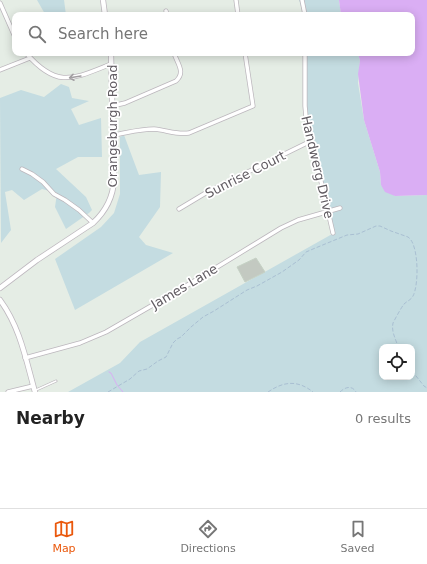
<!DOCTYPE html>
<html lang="en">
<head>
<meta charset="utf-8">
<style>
	body { margin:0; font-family:"DejaVu Sans",sans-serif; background:#f6f6f6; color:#222 }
	.controls { position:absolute; right:12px; bottom:12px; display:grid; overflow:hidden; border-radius:8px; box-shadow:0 2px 10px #0003 }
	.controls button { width:36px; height:36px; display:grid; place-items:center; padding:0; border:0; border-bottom:1px solid #e0e0e0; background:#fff; color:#222; font:20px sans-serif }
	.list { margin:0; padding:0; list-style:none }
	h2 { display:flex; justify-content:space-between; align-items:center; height:52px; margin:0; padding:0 16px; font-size:17px }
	h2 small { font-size:13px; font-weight:400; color:#767676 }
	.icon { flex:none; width:22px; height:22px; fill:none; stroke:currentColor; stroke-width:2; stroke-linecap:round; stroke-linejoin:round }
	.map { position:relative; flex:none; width:427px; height:392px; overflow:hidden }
	.search { position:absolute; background:#fff; box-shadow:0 2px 10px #0003; left:12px; right:12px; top:12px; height:44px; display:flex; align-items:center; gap:10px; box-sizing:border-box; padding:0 14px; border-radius:8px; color:#767676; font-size:15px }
	.sheet { height:116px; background:#fff }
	nav { display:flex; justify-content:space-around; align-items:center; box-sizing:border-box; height:56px; border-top:1px solid #e0e0e0; background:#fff; font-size:11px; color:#767676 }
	nav a { display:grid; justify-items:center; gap:2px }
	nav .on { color:#ea580c }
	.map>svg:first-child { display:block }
</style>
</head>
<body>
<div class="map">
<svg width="427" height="392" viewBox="0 0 427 392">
	<rect width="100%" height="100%" fill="#e5ede5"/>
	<!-- green -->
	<path fill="#c4dce1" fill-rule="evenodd" d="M37 0H64L66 15H43L45 14Z
		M299 0H339L341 15H302V9Z
		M303 53H358L360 61 358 83 364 120 380 172 381 185 395 196 427 195V392H68L120 363 140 342 334 233 305 126ZM382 347H412V377H382Z
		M61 84 69 87 72 98 89 101 71 109 79 125 101 118 102 157H78L56 169 86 197 92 210 89 213 66 229 55 207 57 193 42 189 24 200 12 190 5 192 11 230 1 243 0 98 21 90 44 97Z
		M124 135 139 175 161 172 160 207 139 237 146 245 173 253 75 310 55 259 101 227 114 213 120 194V137Z"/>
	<!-- water -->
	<path fill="#daaef4" d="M339 0H427V195L395 196 385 192 381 185 380 172 364 120 358 74 360 61 358 53H412V15H341Z"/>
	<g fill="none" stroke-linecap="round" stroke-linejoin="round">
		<!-- stream -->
		<path stroke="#daaef4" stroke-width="1" d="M109 372 111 373 117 385 123 392"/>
	</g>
	<!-- building -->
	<path fill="#c3c9c1" stroke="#c5d1c4" d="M256 258 265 272 245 282 237 267Z"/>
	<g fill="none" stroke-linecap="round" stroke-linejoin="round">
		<defs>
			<path id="lane" d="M36 390 56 381"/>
			<path id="street" d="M236 0 238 15
				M302 0 305 15
				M0 3 15 37
				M166 11 167 15
				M26 53C57 89 73 79 111 64
				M305 53V106L306 117 333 233
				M0 70 30 58
				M112 106 125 103 176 81C186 72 177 63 174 53
				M113 135C126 133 140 129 154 129 166 130 177 135 189 133L253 106 245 53
				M22 169 32 174 43 182 54 194 65 200 79 210 93 223
				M179 209 209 191 311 141
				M25 358 80 343 106 332 191 283 281 228 298 220 340 208
				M8 392 33 386"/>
			<path id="secondary" d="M103 0 105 15
				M0 288 37 260 93 223C106 211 113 198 114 180L111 53
				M0 300C20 327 26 360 35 392"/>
		</defs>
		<!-- lane casing -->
		<use href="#lane" stroke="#bcb7bd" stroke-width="3"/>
		<!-- street casing -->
		<use href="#street" stroke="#bcb7bd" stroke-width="5"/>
		<!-- secondary casing -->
		<use href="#secondary" stroke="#beb8bf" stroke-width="6"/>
		<!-- path -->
		<path stroke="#a9bfd2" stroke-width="1" stroke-dasharray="4 2" stroke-linecap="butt" d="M412 371 424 386 427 388
			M108 392 130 379 139 371 147 369 158 361 166 357 173 343 177 339 181 337 191 327 203 317 214 311 247 290 257 286 282 272 299 260 306 252 313 249 347 235 358 234 376 226H380L391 231 408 237C419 244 419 285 413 296 411 300 407 301 404 304 401 308 395 319 393 323 391 332 396 339 398 347
			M268 392C284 381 298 380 313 392
			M340 392C345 387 352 385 356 392"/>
		<!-- lane -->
		<use href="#lane" stroke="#fff" stroke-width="1.5"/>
		<!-- street -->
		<use href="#street" stroke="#fff" stroke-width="3.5"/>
		<!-- secondary -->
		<use href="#secondary" stroke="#fff" stroke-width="4.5"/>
	</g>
	<!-- one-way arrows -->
	<defs><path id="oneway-shaft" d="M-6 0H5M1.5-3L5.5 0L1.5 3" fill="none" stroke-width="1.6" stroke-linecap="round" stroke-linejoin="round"/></defs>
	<use stroke="#a19ea1" href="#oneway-shaft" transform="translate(75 77) rotate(171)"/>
	<g text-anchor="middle" stroke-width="3.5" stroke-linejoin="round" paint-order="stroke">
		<!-- street labels -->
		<g font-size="13" fill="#625d63" stroke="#fff">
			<text transform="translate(112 126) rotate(-90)" y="5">Orangeburgh Road</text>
			<text transform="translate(318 167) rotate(77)" y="5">Handwerg Drive</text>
			<text transform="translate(245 174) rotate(-27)" y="5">Sunrise Court</text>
			<text transform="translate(184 286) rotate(-31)" y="5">James Lane</text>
		</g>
	</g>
</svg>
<div class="controls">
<button><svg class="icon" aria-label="locate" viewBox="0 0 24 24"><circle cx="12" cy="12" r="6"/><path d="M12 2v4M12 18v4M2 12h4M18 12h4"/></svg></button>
</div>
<div class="search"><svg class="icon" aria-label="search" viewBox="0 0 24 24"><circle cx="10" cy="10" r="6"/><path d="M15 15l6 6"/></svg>Search here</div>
</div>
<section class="sheet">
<h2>Nearby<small>0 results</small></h2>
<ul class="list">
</ul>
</section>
<nav>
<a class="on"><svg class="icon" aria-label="map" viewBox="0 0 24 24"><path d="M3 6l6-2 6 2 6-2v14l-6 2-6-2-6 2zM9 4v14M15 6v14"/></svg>Map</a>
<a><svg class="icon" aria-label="directions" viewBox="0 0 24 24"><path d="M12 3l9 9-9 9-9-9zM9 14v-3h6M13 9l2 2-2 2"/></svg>Directions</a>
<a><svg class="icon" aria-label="saved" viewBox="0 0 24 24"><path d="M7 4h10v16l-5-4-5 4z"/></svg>Saved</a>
</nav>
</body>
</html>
